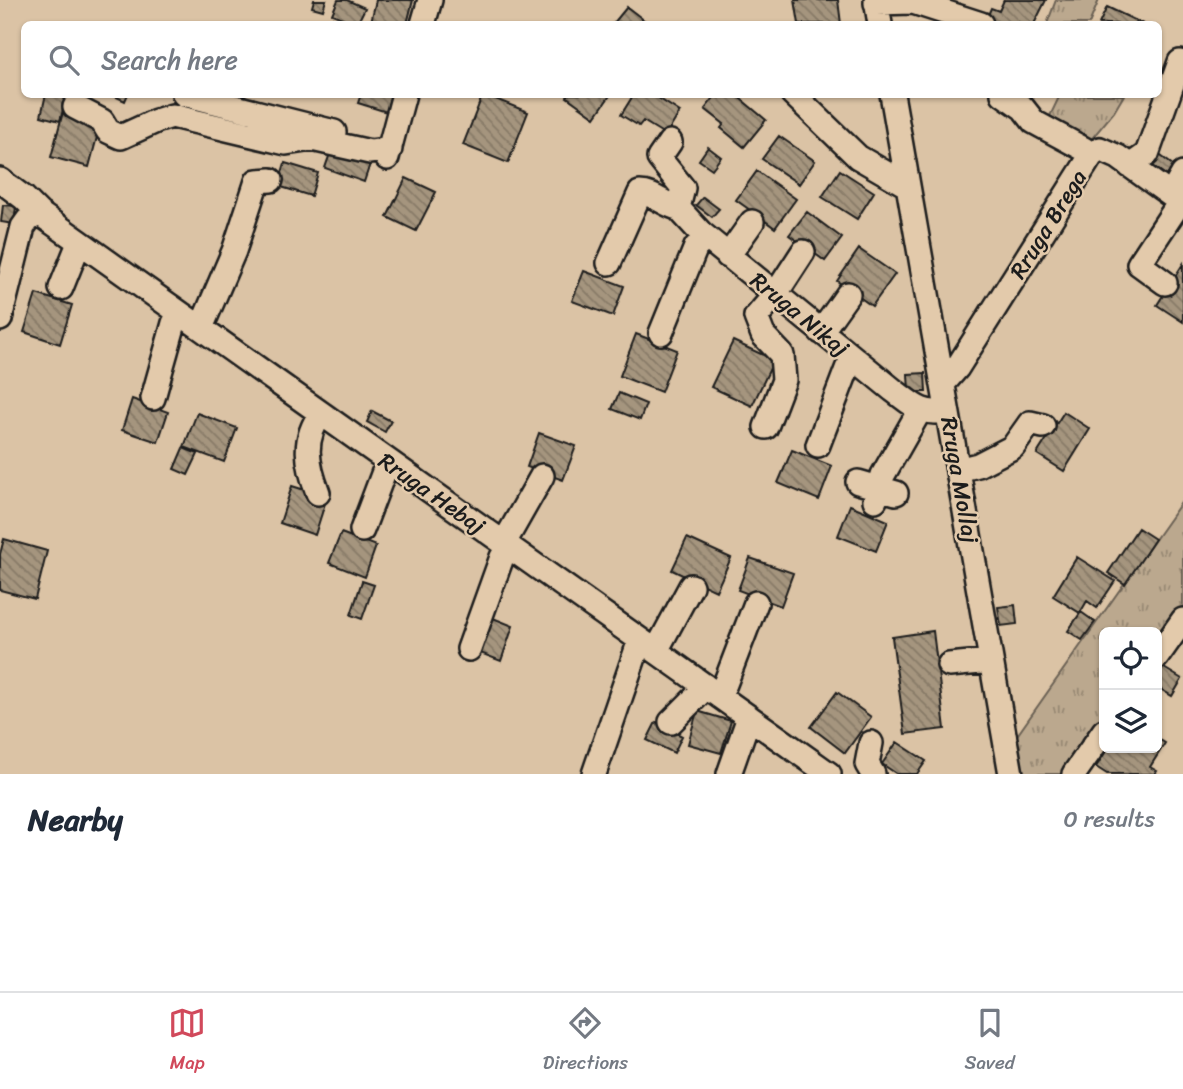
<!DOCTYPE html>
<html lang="en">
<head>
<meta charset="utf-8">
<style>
	body { margin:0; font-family:Sriracha,sans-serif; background:#f6f6f7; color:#1f2937 }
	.controls { position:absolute; right:21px; bottom:21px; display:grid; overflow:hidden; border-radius:10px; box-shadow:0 2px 5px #0004 }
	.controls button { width:63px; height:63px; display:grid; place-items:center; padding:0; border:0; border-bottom:2px solid #e0e1e3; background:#fff; color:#1f2937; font:35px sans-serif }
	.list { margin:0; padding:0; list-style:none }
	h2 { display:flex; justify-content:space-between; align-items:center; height:91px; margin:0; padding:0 28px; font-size:30px }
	h2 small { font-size:23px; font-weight:400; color:#747a83 }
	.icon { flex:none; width:38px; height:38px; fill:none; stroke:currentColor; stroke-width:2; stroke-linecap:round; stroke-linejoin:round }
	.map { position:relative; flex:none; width:1183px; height:774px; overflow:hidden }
	.search { position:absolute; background:#fff; box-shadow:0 2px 5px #0004; left:21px; right:21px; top:21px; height:77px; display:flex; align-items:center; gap:18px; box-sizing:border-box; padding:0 24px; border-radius:10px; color:#747a83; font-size:26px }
	.sheet { height:217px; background:#fff }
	nav { display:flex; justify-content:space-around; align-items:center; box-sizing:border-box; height:98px; border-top:2px solid #e0e1e3; background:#fff; font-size:19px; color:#747a83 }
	nav a { display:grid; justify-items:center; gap:4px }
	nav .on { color:#d1495b }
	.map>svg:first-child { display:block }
</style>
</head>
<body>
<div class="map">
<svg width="1183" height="774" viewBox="0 0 1183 774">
	<defs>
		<pattern id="grass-tufts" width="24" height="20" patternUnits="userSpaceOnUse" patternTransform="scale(1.75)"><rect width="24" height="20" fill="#bba88e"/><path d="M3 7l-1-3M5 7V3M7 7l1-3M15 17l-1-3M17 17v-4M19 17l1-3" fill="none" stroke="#978873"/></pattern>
		<pattern id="building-back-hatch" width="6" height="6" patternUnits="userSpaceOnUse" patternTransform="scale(1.75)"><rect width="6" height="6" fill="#a5957e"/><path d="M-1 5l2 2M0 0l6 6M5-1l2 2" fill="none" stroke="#867966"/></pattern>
	</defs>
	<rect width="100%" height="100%" fill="#dbc3a5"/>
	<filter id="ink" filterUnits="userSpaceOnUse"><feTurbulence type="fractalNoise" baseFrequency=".0143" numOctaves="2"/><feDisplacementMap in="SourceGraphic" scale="14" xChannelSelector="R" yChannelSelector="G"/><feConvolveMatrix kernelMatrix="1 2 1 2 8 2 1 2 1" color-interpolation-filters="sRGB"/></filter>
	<g filter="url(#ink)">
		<!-- grass -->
		<path fill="url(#grass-tufts)" stroke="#6c6255" stroke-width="2" d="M1056 0H1099L1089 24H1047Z
			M1060 95H1124L1114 112 1089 142 1049 118Z
			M1183 500V608L1157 645V632H1104V720L1066 774H1021L1016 737Z"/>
		<!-- building -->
		<path fill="url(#building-back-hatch)" stroke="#1c1c1c" stroke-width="2" d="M314 0H326L323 10 312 7Z
			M338 0H347L365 8 357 24 332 14Z
			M376 0H413L407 24H383L371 22Z
			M795 0H838L841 24H799Z
			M1004 0H1046L1034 24H991L985 22 991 8 999 11Z
			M627 7 649 24H613Z
			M1107 7 1143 24H1099Z
			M46 94H67L60 121 41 116Z
			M110 94H128L125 101Z
			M361 94H396L390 113 358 103Z
			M483 94 528 112 508 163 463 145Z
			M569 94H611L595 117 567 97Z
			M634 94H652L680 112 666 135 643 121 639 126 621 115Z
			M717 94H735L766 120 744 147 721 128 724 124 705 109Z
			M63 112 101 122 89 167 51 157Z
			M779 136 815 161 799 184 762 159Z
			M333 145 372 158 364 182 325 168Z
			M708 147 721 157 712 169 699 160Z
			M1157 153 1174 166 1167 176 1149 163Z
			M285 163 318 173 311 196 278 186Z
			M840 170 874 192 857 219 822 197Z
			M757 171 796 199 775 228 736 200Z
			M406 178 436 192 416 231 387 217Z
			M703 197 719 209 712 217 696 205Z
			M3 205 16 206 14 224 1 222Z
			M807 212 842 238 825 261 789 235Z
			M859 249 895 274 872 306 837 281Z
			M1183 264V322L1157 305Z
			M584 271 624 286 613 316 572 301Z
			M36 294 72 305 60 344 24 332Z
			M636 334 677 350 661 392 620 376Z
			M733 341 774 360 752 406 711 387Z
			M925 373 926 392H909L908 374Z
			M619 393 646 404 640 420 612 409Z
			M132 399 168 412 158 442 122 430Z
			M372 411 391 421 385 432 367 422Z
			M1064 412 1090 429 1064 471 1037 454Z
			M197 413 237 428 224 462 184 447Z
			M539 433 576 446 563 480 527 467Z
			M183 448 198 454 188 475 174 469Z
			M792 450 832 466 819 500 778 483Z
			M292 486 327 497 315 535 280 523Z
			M850 505 888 521 876 551 838 536Z
			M1138 528 1155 539 1125 584 1108 573Z
			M341 533 376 546 365 577 329 563Z
			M687 538 731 558 716 591 672 570Z
			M4 539 47 551 35 599 0 590V554Z
			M1077 557 1115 581 1097 608 1087 601 1080 613 1053 596Z
			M750 558 793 573 781 606 738 590Z
			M362 581 374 585 362 619 351 615Z
			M1015 605 1017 624 1001 626 998 607Z
			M1081 612 1095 622 1082 640 1068 631Z
			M488 616 513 626 501 661 475 651Z
			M933 631 945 729 905 734 892 637Z
			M1159 665 1182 679 1172 696 1157 687V669Z
			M837 692 871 717 845 753 811 727Z
			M697 711 731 721 721 753 688 744Z
			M656 722 682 736 674 753 647 740Z
			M1157 738 1165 743 1150 767 1157 771 1155 774H1107L1096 767 1108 748H1157Z
			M897 742 926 761 917 774H897L882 764Z"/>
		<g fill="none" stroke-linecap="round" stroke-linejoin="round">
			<defs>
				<path id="minor" d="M876 0 880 24
					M876 3 913 2 981 24
					M423 24 430 0
					M184 94 334 132
					M793 94 858 157 908 186
					M892 94 1011 774
					M1003 94 1023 108 1034 122 1084 149 1091 156
					M75 107 102 121 108 131 121 137 156 121 172 116 286 143 312 139 370 152 390 149
					M670 142 659 158 683 188 678 208 701 233 893 390C912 404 923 417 947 410
					M387 158 404 94
					M1130 166 1147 154 1180 62
					M0 180 24 198 39 213 829 774
					M1171 195 1183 174
					M728 256 752 222
					M609 263 640 193C654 193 664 205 678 208
					M1165 283 1139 264 1180 202
					M61 288 77 248 81 243
					M0 319 23 227 28 220 39 213
					M201 328 234 251 257 181 271 180
					M821 332 848 294
					M661 333 696 247 707 238
					M943 384 957 368 1091 156 1100 149 1118 157 1183 204
					M153 398 174 323 181 314
					M766 427 784 380 782 355 763 335 756 317 775 295 803 252
					M818 445 847 369 854 358
					M958 470 978 465 1013 447 1030 423 1043 426
					M858 482 896 493
					M318 493C307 464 302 439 321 414
					M875 500 883 475 920 410
					M362 530 388 461
					M504 543 542 476
					M469 649 502 557 509 547
					M656 651 691 586
					M1157 657 1183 620
					M949 665 991 661
					M718 695 725 684 756 603
					M671 722 698 695 704 685
					M871 743 867 764 873 774
					M594 774 640 640
					M729 774 749 717
					M1074 774 1104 731"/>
			</defs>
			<!-- minor casing -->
			<use href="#minor" stroke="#1c1c1c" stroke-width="28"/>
			<!-- minor -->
			<use href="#minor" stroke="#e3caab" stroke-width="23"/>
		</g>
	</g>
	<g text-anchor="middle" stroke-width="5" stroke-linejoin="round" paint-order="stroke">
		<!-- street labels -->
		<g font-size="23" fill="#1c1c1c" stroke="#e3caab">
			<text transform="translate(1048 224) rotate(-58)" y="8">Rruga Brega</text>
			<text transform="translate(800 314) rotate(39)" y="8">Rruga Nikaj</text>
			<text transform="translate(960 480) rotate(80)" y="8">Rruga Mollaj</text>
			<text transform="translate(432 493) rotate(35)" y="8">Rruga Hebaj</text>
		</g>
	</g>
</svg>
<div class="controls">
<button><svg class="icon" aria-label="locate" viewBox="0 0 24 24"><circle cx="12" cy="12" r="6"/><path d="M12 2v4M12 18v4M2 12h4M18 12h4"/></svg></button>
<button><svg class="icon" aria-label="layers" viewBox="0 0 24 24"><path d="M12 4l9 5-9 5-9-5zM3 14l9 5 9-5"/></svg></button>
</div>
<div class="search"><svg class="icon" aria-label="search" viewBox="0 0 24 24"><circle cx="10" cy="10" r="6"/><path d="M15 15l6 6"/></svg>Search here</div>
</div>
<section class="sheet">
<h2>Nearby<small>0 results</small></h2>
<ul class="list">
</ul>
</section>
<nav>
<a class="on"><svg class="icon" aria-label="map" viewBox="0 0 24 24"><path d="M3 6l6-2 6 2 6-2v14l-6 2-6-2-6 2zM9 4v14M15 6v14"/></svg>Map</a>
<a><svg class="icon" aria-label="directions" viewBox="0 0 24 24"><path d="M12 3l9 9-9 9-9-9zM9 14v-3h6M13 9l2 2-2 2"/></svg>Directions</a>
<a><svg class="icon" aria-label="saved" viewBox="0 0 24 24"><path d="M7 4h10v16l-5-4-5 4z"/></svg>Saved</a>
</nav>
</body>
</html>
